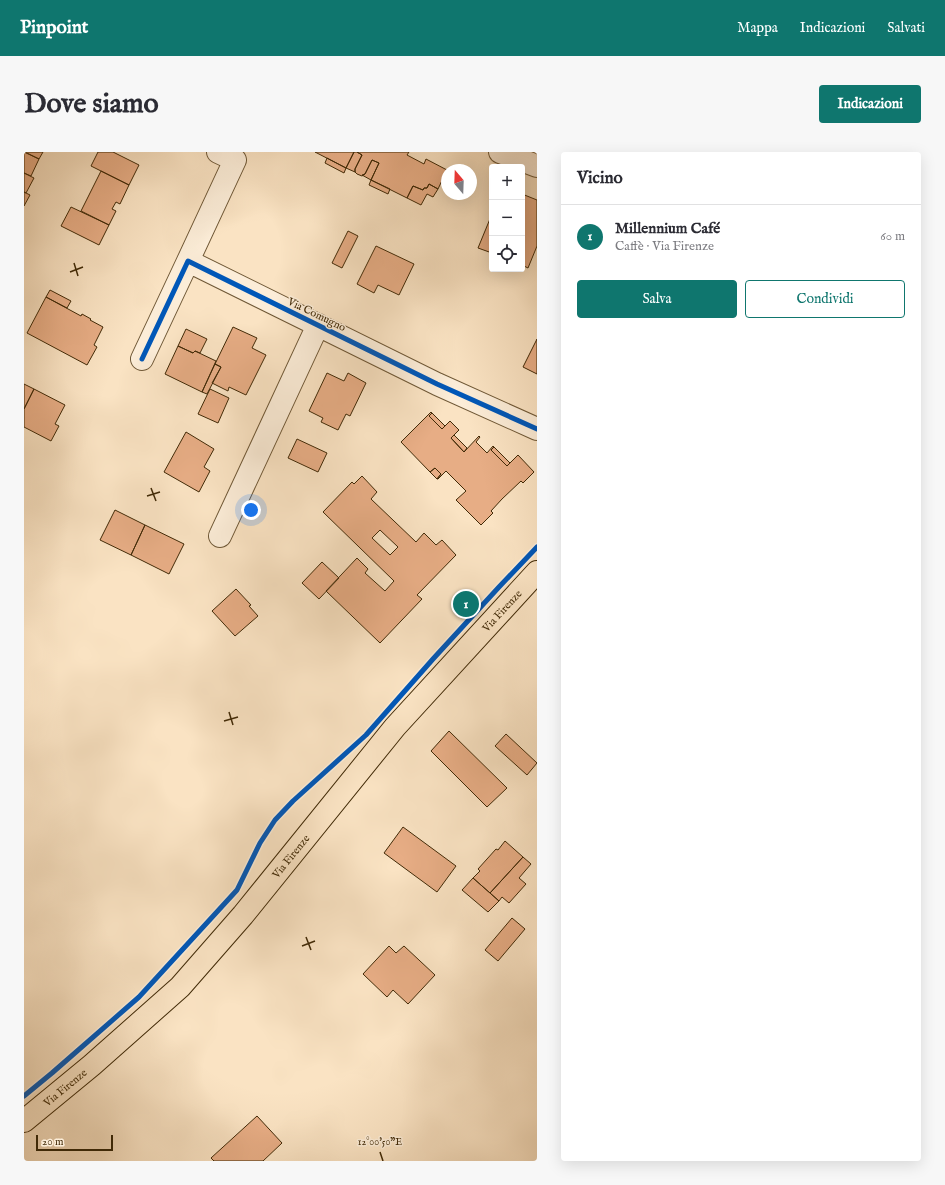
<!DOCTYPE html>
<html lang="it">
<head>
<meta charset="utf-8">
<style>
	body { margin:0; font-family:"IM FELL English",serif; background:#f7f7f7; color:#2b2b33 }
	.controls { position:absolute; right:12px; top:12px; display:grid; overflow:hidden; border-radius:4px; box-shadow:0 4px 16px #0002 }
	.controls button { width:36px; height:36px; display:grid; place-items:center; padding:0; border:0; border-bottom:1px solid #e1e1e2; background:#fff; color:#2b2b33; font:20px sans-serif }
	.compass { position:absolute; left:417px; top:12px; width:36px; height:36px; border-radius:50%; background:#fff; box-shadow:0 4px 16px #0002; rotate:341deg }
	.scale { position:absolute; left:12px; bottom:10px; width:77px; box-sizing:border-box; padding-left:4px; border:2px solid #412a07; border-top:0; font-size:11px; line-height:14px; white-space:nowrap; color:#412a07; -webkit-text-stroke:3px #fcedd8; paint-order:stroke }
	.you { position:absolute; left:227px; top:358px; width:14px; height:14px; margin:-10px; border:3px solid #fff; border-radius:50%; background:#1a73e8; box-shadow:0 0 0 6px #1a73e833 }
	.badge { display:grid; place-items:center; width:26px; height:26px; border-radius:50%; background:#0f766e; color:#fff; font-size:13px; font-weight:700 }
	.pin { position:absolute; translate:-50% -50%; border:2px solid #fff; box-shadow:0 1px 4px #0006 }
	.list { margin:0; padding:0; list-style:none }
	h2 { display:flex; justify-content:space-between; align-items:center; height:52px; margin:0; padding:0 16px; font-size:17px }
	h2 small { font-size:13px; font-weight:400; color:#7c7c81 }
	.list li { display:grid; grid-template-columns:26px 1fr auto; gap:12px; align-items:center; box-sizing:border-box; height:64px; padding:0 16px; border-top:1px solid #e1e1e2 }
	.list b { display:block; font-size:15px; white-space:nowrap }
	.list p { margin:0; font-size:13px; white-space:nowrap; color:#7c7c81 }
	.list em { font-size:13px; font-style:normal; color:#7c7c81 }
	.actions { display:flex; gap:8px; padding:12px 16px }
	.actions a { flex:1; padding:9px 0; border:1px solid #0f766e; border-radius:4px; text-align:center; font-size:14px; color:#0f766e }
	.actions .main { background:#0f766e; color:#fff }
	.icon { flex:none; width:22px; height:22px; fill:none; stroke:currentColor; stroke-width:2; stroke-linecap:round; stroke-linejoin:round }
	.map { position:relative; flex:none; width:513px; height:1009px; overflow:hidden; border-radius:4px }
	header { display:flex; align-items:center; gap:24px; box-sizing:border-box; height:56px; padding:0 20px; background:#0f766e; color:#fff }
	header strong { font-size:19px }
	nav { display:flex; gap:22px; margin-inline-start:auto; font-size:14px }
	.intro { display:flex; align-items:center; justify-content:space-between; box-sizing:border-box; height:96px; padding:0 24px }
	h1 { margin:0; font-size:28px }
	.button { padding:10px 18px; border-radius:4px; background:#0f766e; color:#fff; font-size:14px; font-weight:700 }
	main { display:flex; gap:24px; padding:0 24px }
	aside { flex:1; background:#fff; border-radius:4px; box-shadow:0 4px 16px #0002 }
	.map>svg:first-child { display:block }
</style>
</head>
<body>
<header>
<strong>Pinpoint</strong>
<nav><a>Mappa</a><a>Indicazioni</a><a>Salvati</a></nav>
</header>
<div class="intro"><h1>Dove siamo</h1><a class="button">Indicazioni</a></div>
<main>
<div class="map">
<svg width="513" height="1009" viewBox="0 0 513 1009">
	<rect width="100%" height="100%" fill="#fae3c3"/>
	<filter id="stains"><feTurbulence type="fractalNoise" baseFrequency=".005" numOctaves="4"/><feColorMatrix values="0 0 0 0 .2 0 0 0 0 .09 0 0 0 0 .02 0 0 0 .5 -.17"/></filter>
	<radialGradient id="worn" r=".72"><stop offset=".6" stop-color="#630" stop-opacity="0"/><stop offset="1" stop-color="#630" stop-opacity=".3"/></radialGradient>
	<!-- building -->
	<path fill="#e7ad85" stroke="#412a07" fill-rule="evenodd" d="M0 0 15 7 7 24 0 21Z
		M1 0H19L15 7Z
		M74 0H89L115 13 105 33 67 14Z
		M291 0H330L322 16Z
		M330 0H333L338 3 331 17V20L322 16Z
		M333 0H385L383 3 400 12 402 7 423 18 414 37 405 32 403 36H400L399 38 389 34 383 46 347 28 355 11 348 8 341 22 338 24 333 22 331 20V17L338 3Z
		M303 6 322 16 320 21 301 11Z
		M348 8 355 11 347 28 338 23 341 22Z
		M77 19 105 33 96 52 92 50 88 57 92 59 85 73 57 59Z
		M0 21 10 26 2 41 0 40Z
		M347 28 366 37 364 42 345 33Z
		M405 32 414 37 409 45 403 42 397 53 383 46 389 34 399 38 400 36H403Z
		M0 40 6 43 0 54Z
		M498 42 513 48V94L504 116 498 113Z
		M47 55 85 73 75 93 37 74Z
		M468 62V101L454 96Z
		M324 79 334 84 318 116 308 111Z
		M352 94 390 112 375 143 354 133 350 141 333 132Z
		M26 138 47 149 43 156 22 145Z
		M22 145 57 164 58 162 67 167 66 168 79 175 70 193 73 195 63 213 3 181Z
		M209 175 233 186 228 196 242 203 222 243 205 235 204 239 188 231 197 215 191 212Z
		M162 177 183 187 176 201 171 199 169 201 154 194Z
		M513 187V222L499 215Z
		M154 194 169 201 171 199 192 209 178 240 141 222Z
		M191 212 197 215 183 242 178 240Z
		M303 221 320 229 324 221 342 231 326 264 322 262 314 278 297 270 299 266 285 259Z
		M0 232 10 237 0 257Z
		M10 237 41 253 31 272 35 274 27 289 0 275V257Z
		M186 237 205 246 194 271 174 262Z
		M407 260 408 261 405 264 418 277 426 269 435 278 427 286 440 300 455 284 456 285 452 290 463 301 469 294 470 295 467 298 483 314 494 303 510 320 499 331 497 329 478 347 467 359 469 361 457 373 432 348 442 339 422 319 414 327H413L417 322 411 316 406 320 377 290Z
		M408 261 421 274 418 277 405 264Z
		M162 280 190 297 180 315 186 319 175 340 140 320Z
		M430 283 443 296 440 300 427 286Z
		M273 287 303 301 294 320 264 306Z
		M470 295 486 311 483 314 467 298Z
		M411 316 417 322 413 327 406 320Z
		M338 324 353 340 347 347 392 390 400 381 412 393 418 388 432 403 393 443 398 447 356 491 302 439 333 406 344 417 341 421 361 439 370 429 299 360 328 330 330 332ZM356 378 374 395 366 403 348 386Z
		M91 358 121 373 107 403 76 388Z
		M121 373 160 392 145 422 107 403Z
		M298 410 315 426 295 447 278 431Z
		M212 437 227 453 225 454 234 464 211 484 188 459Z
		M425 579 483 636 463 655 407 599Z
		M482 582 513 611 503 623 471 594Z
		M379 675 432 714 413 740 360 701Z
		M481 689 499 705 466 741 449 726 456 719 454 717 472 697 474 698Z
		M499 705 507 712 495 726 502 732 485 751 478 745 475 749 466 741Z
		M449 726 475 749 464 760 438 738Z
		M488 766 501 777 474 809 461 798Z
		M365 794 372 801 380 794 411 823 384 852 369 838 363 845 339 822Z
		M233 964 258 991 239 1009H190L187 1006Z"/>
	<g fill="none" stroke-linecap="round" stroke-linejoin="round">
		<defs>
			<path id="minor" d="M476 0 513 14
				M164 109 211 8 194 0
				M118 207 164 109 413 232 513 277
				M196 384 294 173"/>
			<g id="major">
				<path id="s1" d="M0 969 68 913 156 835 219 763 371 575 513 420"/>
			</g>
		</defs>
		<!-- minor casing -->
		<use href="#minor" stroke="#6f5836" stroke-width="24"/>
		<!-- major casing -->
		<use href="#major" stroke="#412a07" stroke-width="24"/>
		<!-- minor -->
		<use href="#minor" stroke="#fcedd8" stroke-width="22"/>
		<!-- major -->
		<use href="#major" stroke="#fae3c3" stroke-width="22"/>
		<defs>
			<path id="cycleway" d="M118 207 164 109 413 232 513 277
				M0 944 28 921 115 845 213 738 236 691 251 668 269 649 342 583 409 507 475 435 513 395"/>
		</defs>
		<!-- cycleway casing -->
		<use href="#cycleway" stroke="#fcedd8" stroke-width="8"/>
		<!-- cycleway -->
		<use href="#cycleway" stroke="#0057b8" stroke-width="5"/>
	</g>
	<!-- ticks -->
	<path fill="none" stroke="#412a07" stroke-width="1.5" d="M50 111 54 124M46 120 59 115M127 336 132 349M123 344 136 340M205 560 209 573M200 569 214 565M282 785 287 798M278 794 291 789M356 1000 359 1009"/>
	<g text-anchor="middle" stroke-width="3" stroke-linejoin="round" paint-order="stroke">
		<!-- street labels -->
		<g font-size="11" fill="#412a07" stroke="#fcedd8">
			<text transform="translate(293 162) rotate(26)" y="4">Via Comugno</text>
			<text dy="4" stroke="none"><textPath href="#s1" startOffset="701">Via Firenze</textPath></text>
			<text dy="4" stroke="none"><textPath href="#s1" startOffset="377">Via Firenze</textPath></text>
			<text dy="4" stroke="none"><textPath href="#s1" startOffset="53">Via Firenze</textPath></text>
		</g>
	</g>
	<g font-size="10" text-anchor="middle" fill="#412a07" stroke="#fcedd8" stroke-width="3" stroke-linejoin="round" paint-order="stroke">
		<text x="356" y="993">12°00'50"E</text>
	</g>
	<rect width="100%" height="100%" filter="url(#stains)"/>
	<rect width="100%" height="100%" fill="url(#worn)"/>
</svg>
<div class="controls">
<button>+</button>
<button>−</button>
<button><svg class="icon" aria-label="locate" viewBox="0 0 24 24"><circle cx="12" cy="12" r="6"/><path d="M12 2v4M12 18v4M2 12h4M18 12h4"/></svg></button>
</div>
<svg class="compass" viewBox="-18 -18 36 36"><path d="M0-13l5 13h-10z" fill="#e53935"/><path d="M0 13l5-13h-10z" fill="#7c7c81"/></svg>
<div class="scale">20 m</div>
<div class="you"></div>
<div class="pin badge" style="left:442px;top:452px">1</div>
</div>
<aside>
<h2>Vicino<small></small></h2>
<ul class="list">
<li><span class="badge">1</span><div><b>Millennium Café</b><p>Caffè · Via Firenze</p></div><em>60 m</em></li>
</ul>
<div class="actions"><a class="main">Salva</a><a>Condividi</a></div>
</aside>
</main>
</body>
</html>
